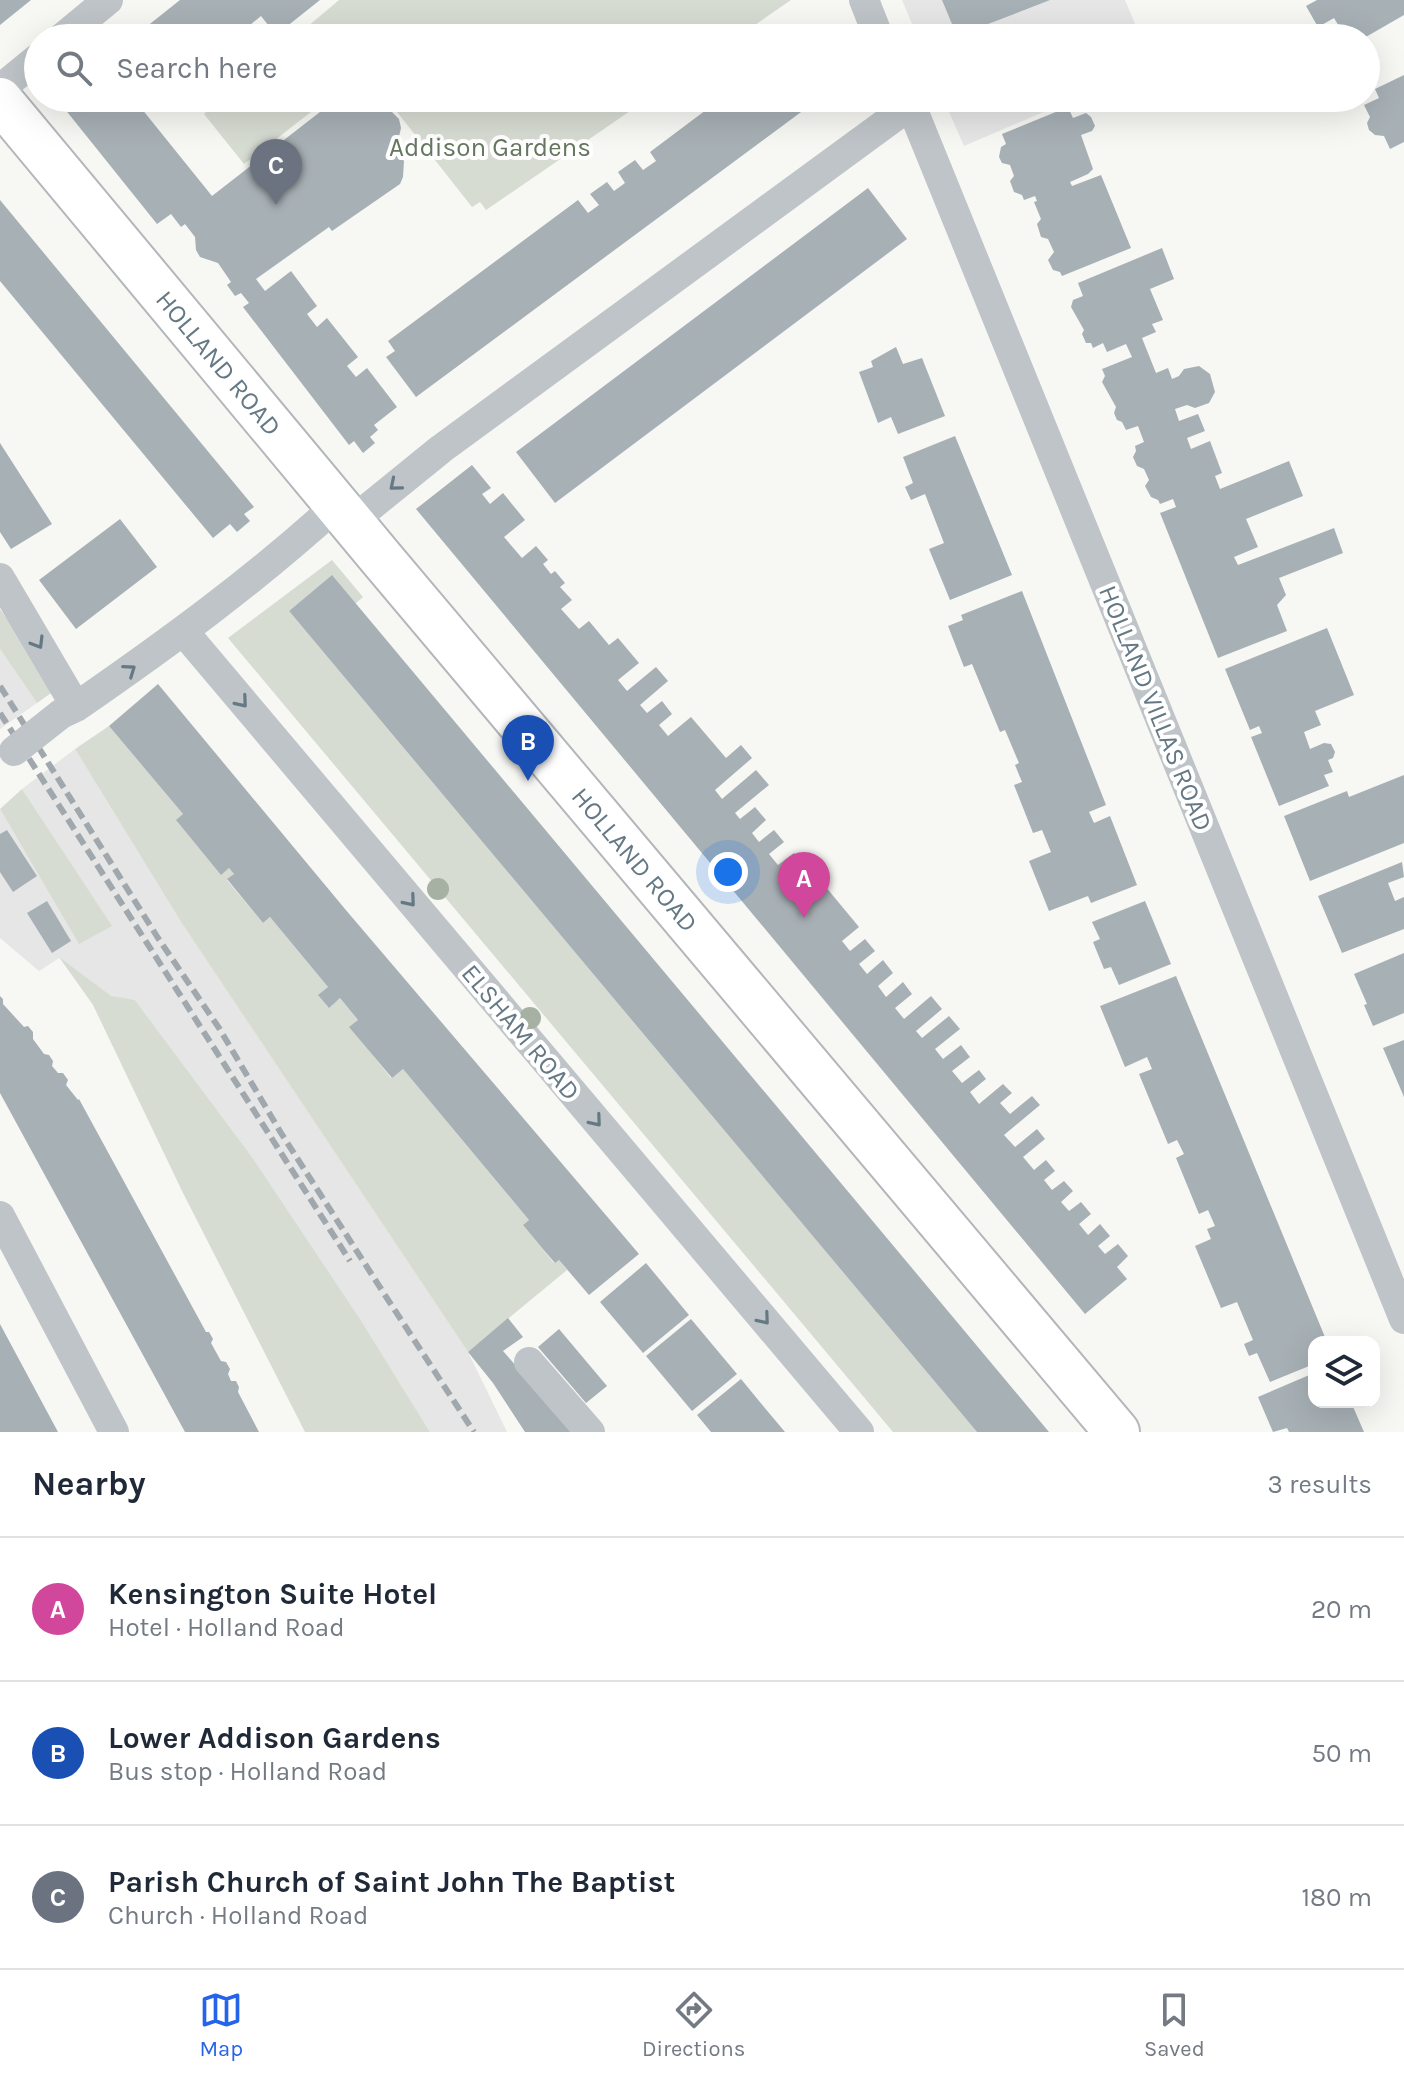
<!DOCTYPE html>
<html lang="en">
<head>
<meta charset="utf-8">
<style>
	body { margin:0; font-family:Karla,sans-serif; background:#f2f2f3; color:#1f2937 }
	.controls { position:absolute; right:24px; bottom:24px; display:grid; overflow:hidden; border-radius:16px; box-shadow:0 8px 32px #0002 }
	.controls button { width:72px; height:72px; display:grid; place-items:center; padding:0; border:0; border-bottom:2px solid #e0e1e3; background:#fff; color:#1f2937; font:40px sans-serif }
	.you { position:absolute; left:728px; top:872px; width:28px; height:28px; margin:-20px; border:6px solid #fff; border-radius:50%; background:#1a73e8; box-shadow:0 0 0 12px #1a73e833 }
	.badge { display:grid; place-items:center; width:52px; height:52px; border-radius:50%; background:#2563eb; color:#fff; font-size:26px; font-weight:700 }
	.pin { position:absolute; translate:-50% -66px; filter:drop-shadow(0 2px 4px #0008) }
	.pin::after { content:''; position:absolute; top:42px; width:28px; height:24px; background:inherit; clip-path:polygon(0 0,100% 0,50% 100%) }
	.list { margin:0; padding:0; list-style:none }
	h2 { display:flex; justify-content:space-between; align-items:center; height:104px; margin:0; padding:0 32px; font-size:34px }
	h2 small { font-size:26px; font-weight:400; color:#747a83 }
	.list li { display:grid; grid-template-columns:52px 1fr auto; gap:24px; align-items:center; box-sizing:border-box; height:144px; padding:0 32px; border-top:2px solid #e0e1e3 }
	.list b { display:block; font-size:30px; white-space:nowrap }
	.list p { margin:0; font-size:26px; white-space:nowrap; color:#747a83 }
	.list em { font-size:26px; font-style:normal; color:#747a83 }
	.icon { flex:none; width:44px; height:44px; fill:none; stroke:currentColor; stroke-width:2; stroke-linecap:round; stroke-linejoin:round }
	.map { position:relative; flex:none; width:1404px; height:1432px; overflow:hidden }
	.search { position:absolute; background:#fff; box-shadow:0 8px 32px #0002; left:24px; right:24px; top:24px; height:88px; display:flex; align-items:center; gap:20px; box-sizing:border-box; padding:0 28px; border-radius:44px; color:#747a83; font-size:30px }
	.sheet { height:536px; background:#fff }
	nav { display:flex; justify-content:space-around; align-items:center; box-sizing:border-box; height:112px; border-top:2px solid #e0e1e3; background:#fff; font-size:22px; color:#747a83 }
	nav a { display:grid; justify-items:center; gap:4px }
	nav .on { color:#2563eb }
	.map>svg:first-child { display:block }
</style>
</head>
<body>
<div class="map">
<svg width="1404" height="1432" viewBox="0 0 1404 1432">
	<rect width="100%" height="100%" fill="#f7f7f4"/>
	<!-- built -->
	<path fill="#e5e6e5" d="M902 0H1125L1141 38H918Z
		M943 98H1076L964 146Z
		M0 649 37 703 0 729Z
		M75 749 181 922 468 1352 507 1432H430L362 1322 252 1157 135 1000 111 997 59 958 39 971 0 938V809L79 943 111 926 22 789Z"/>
	<!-- green -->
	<path fill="#d7dcd3" d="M339 0H791L736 38H294Z
		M222 98H329L244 164 204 114Z
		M386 98H649L486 210 480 202 472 207Z
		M332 560 363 597 355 604 331 576 289 611 977 1432H893L228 638Z
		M0 609 57 689 37 703 0 649Z
		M109 726 183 814 177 821 221 874 229 868 234 874 227 880 263 923 270 917 328 987 319 995 328 1007 340 998 358 1020 350 1027 391 1078 403 1069 529 1220 523 1225 554 1263 559 1260 567 1270 468 1352 181 922 75 749Z
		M22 789 112 926 79 944 0 809Z
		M59 957 111 996 135 1000 252 1157 362 1322 430 1432H305L183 1193 93 1005Z"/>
	<!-- building -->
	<path fill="#a7b0b5" d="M0 0H31L0 25Z
		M180 0H320L276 35 261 16 250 25 258 34 254 38 237 36 139 38 136 35Z
		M942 0H1050L957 36Z
		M1317 0H1404V15L1364 38H1346L1334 18 1318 27 1306 6Z
		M1404 75V142L1390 149 1384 136 1375 135 1369 130 1367 123 1370 117 1364 105 1379 98 1375 89Z
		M56 98H133L212 196 338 98H351L361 110 365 107 367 110 383 107 392 112 399 119 401 128 398 141 389 150 396 151 404 161 403 177 400 184 332 231 329 227 256 279 265 291 291 271 317 306 307 314 317 327 327 318 358 357 347 366 356 377 367 368 397 407 374 425 378 430 370 437 375 443 363 453 354 441 349 445 243 307 249 303 241 293 235 296 227 285 231 282 218 263 200 257 196 250 195 237 185 224 181 227 171 214 157 224Z
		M722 98H820L416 397 386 357 395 351 388 341 578 200 588 213 599 205 590 194 607 182 614 191 625 183 618 172 635 160 643 170 656 161 650 152Z
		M1068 107 1073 118 1086 113 1091 117 1095 126 1092 131 1081 135 1093 169 1088 174 1070 182 1072 186 1101 175 1131 248 1062 276 1060 272 1053 270 1048 260 1054 252 1048 239 1041 237 1037 224 1041 219 1034 202 1037 201 1035 196 1024 200 1022 195 1014 192 1010 181 1014 176 1010 165 1002 163 999 157 1001 147 1006 144 1002 134Z
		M868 188 907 239 555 503 516 452Z
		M0 200 254 507 244 514 250 521 237 532 230 524 213 538 0 281Z
		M1162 248 1174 279 1150 289 1163 320 1152 324 1156 332 1142 338 1156 373 1168 368 1172 379 1179 376 1184 369 1199 366 1210 374 1215 392 1209 403 1195 408 1187 405 1175 409 1179 421 1198 414 1205 431 1187 438 1191 449 1210 441 1222 473 1215 476 1220 489 1289 461 1303 496 1246 519 1258 547 1234 557 1238 565 1334 528 1343 553 1279 578 1286 595 1277 605 1287 631 1218 658 1160 513 1176 507 1173 499 1160 504 1158 500 1151 497 1145 486 1149 480 1144 469 1137 466 1133 457 1136 451 1135 446 1144 442 1138 426 1126 430 1122 422 1117 420 1114 413 1116 407 1102 382 1105 376 1102 369 1132 357 1126 344 1107 352 1103 343 1093 348 1091 343H1086L1082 334 1084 330 1071 307 1073 300 1083 296 1078 283Z
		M896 347 903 364 922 358 945 416 898 434 891 417 878 423 859 372 873 367 871 361Z
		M955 436 1012 575 950 600 929 549 944 543 925 494 911 500 905 487 913 483 903 457Z
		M0 443 52 524 11 549 0 532Z
		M472 465 491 488 482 494 490 504 503 493 525 520 504 537 522 558 536 546 548 560 543 564 551 574 555 571 565 583 560 587 572 600 561 609 579 629 589 621 609 645 618 638 639 663 618 680 627 691 656 667 668 681 640 705 647 713 662 701 672 714 659 725 668 736 691 717 726 758 741 745 752 758 715 790 722 799 756 770 769 785 735 813 740 819 755 807 766 820 752 833 759 842 774 830 784 842 769 854 778 865 794 853 802 863 786 875 797 888 815 874 859 927 842 941 850 951 865 939 875 951 859 964 867 974 883 960 893 973 878 986 886 997 903 982 912 994 895 1008 904 1019 931 996 942 1009 916 1031 922 1038 949 1016 960 1029 935 1049 943 1059 961 1045 970 1057 952 1071 962 1083 979 1070 986 1079 970 1092 979 1104 1003 1084 1012 1093 1000 1103 1010 1114 1032 1096 1040 1105 1004 1135 1015 1147 1037 1129 1045 1139 1023 1157 1034 1170 1046 1160 1055 1171 1044 1180 1052 1190 1064 1181 1073 1191 1061 1202 1069 1211 1081 1202 1091 1214 1079 1224 1088 1235 1100 1224 1110 1236 1098 1246 1105 1254 1118 1244 1128 1256 1117 1267 1127 1279 1085 1314 416 509Z
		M120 519 157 567 76 629 39 580Z
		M332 575 835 1176 1049 1432H977L289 611Z
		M1022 591 1106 805 1089 812 1094 823 1110 816 1137 885 1091 903 1088 896 1049 911 1029 861 1051 852 1042 830 1033 833 1014 785 1022 782 1015 765 1019 763 1005 730 1000 732 972 664 964 667 948 626 963 620 961 615Z
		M1327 628 1354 695 1315 711 1321 725 1304 732 1310 749 1324 743 1331 744 1335 752 1333 758 1328 760 1333 772 1324 775 1329 786 1279 806 1251 737 1262 733 1259 726 1250 730 1225 669Z
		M158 684 345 909 639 1254 589 1295 559 1260 555 1263 542 1248 523 1225 529 1220 403 1069 392 1078 349 1027 358 1020 340 998 329 1008 318 995 328 987 270 917 263 923 227 879 234 874 229 868 221 875 176 820 183 814 109 726Z
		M1404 775V843L1310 881 1284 816 1347 791 1349 797Z
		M7 830 37 876 13 892 0 872V834Z
		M1402 862 1404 877 1388 883 1395 901 1404 897V929L1342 953 1318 896Z
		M47 901 71 941 52 953 27 913Z
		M1145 901 1171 964 1119 985 1111 967 1104 969 1093 942 1100 939 1092 922Z
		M1404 953V1013L1373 1026 1364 1005 1367 1004 1354 974Z
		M1176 976 1327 1342H1314V1364L1270 1382 1257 1353 1249 1356 1244 1344 1253 1340 1237 1302 1221 1308 1195 1246 1211 1239 1207 1229 1215 1226 1208 1210 1199 1214 1176 1158 1184 1154 1177 1140 1168 1144 1139 1074 1152 1069 1147 1057 1125 1067 1100 1006Z
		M0 996 3 999V1004L24 1027 28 1026 33 1032V1039L44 1054 49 1055 53 1061 52 1066 58 1073H63L68 1080 66 1085 78 1100 79 1099 206 1332H209L213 1339 211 1343 221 1361 226 1362 230 1369 228 1374 231 1381H236L239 1387 238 1392 259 1432H185L0 1093Z
		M1404 1040V1097L1383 1048Z
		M646 1263 689 1315 643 1353 600 1302Z
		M508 1318 523 1337 503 1351 574 1432H525L493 1383 468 1352Z
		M691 1319 737 1374 692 1411 646 1356Z
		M0 1324 58 1432H0Z
		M559 1329 607 1386 586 1403 538 1347Z
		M1314 1373V1402H1351L1364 1432H1289L1287 1428 1273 1432 1258 1397Z
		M741 1379 764 1407 785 1432H711L697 1415Z"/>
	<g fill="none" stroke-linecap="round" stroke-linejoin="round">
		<defs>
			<g id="trunk">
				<path id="s1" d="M0 100 381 558 1117 1432"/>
			</g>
		</defs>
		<!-- trunk casing -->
		<use href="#trunk" stroke="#b3b7ba" stroke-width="48"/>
		<!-- minor -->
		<path stroke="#bfc4c8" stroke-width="30" d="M864 0 879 38
			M62 38 108 0
			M0 89 38 58
			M908 98 1404 1319
			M351 522 441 449 912 104
			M0 578 76 707
			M184 632 859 1432
			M61 714 76 707C167 644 255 580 337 505
			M0 1216 114 1432
			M529 1362 590 1432"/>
		<!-- trunk -->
		<use href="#trunk" stroke="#fff" stroke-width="44"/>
		<!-- rail -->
		<path stroke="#a0a8ad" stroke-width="6" stroke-dasharray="12 6" stroke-linecap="butt" d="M0 686 158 938 219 1028 281 1133 383 1292 474 1432
			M0 713 350 1261"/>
		<!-- minor-bridge -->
		<path stroke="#bfc4c8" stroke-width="30" d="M14 751 61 714"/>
	</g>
	<!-- trees -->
	<g fill="#a7b1a3">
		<circle cx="438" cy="889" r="11"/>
		<circle cx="530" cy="1018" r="11"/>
	</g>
	<!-- one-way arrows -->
	<defs><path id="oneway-chevron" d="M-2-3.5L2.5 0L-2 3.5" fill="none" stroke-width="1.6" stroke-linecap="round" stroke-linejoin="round" transform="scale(2)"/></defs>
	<g stroke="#657985">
		<use href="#oneway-chevron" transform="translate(395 485) rotate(140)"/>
		<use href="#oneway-chevron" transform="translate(38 643) rotate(59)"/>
		<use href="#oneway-chevron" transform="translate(130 670) rotate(-35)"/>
		<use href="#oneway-chevron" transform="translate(242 702) rotate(50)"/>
		<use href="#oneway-chevron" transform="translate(410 901) rotate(50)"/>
		<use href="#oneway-chevron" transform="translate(596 1121) rotate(50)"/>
		<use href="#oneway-chevron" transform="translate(764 1319) rotate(50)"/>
	</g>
	<g text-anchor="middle" stroke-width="8" stroke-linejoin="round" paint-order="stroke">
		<!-- park labels -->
		<g font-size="26" fill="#667760" stroke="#fff">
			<text x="490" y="156">Addison Gardens</text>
		</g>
		<!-- street labels -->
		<g font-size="26" fill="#657985" stroke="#fff">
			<text dy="9" stroke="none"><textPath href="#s1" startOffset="342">HOLLAND ROAD</textPath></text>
			<text transform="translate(1156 708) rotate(68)" y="9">HOLLAND VILLAS ROAD</text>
			<text dy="9" stroke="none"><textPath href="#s1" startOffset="990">HOLLAND ROAD</textPath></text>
			<text transform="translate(521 1032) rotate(50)" y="9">ELSHAM ROAD</text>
		</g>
	</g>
</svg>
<div class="controls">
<button><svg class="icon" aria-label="layers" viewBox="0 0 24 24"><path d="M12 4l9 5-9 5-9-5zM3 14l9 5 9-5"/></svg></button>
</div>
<div class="you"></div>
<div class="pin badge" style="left:804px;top:918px;background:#d1479c">A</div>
<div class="pin badge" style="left:528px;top:781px;background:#1a4fb4">B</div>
<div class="pin badge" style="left:276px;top:205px;background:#6b7280">C</div>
<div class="search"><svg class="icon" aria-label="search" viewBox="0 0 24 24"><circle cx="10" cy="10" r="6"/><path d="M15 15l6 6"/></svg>Search here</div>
</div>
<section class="sheet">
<h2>Nearby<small>3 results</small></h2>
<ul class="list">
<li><span class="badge" style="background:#d1479c">A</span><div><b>Kensington Suite Hotel</b><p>Hotel · Holland Road</p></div><em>20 m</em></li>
<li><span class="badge" style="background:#1a4fb4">B</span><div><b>Lower Addison Gardens</b><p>Bus stop · Holland Road</p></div><em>50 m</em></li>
<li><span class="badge" style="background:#6b7280">C</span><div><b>Parish Church of Saint John The Baptist</b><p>Church · Holland Road</p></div><em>180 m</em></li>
</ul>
</section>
<nav>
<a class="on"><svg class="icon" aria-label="map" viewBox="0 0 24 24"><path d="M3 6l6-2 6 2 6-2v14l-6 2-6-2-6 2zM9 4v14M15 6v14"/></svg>Map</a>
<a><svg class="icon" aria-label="directions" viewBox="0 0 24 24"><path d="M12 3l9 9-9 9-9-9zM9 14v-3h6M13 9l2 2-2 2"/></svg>Directions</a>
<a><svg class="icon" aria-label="saved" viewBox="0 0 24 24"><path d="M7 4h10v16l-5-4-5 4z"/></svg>Saved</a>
</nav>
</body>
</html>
